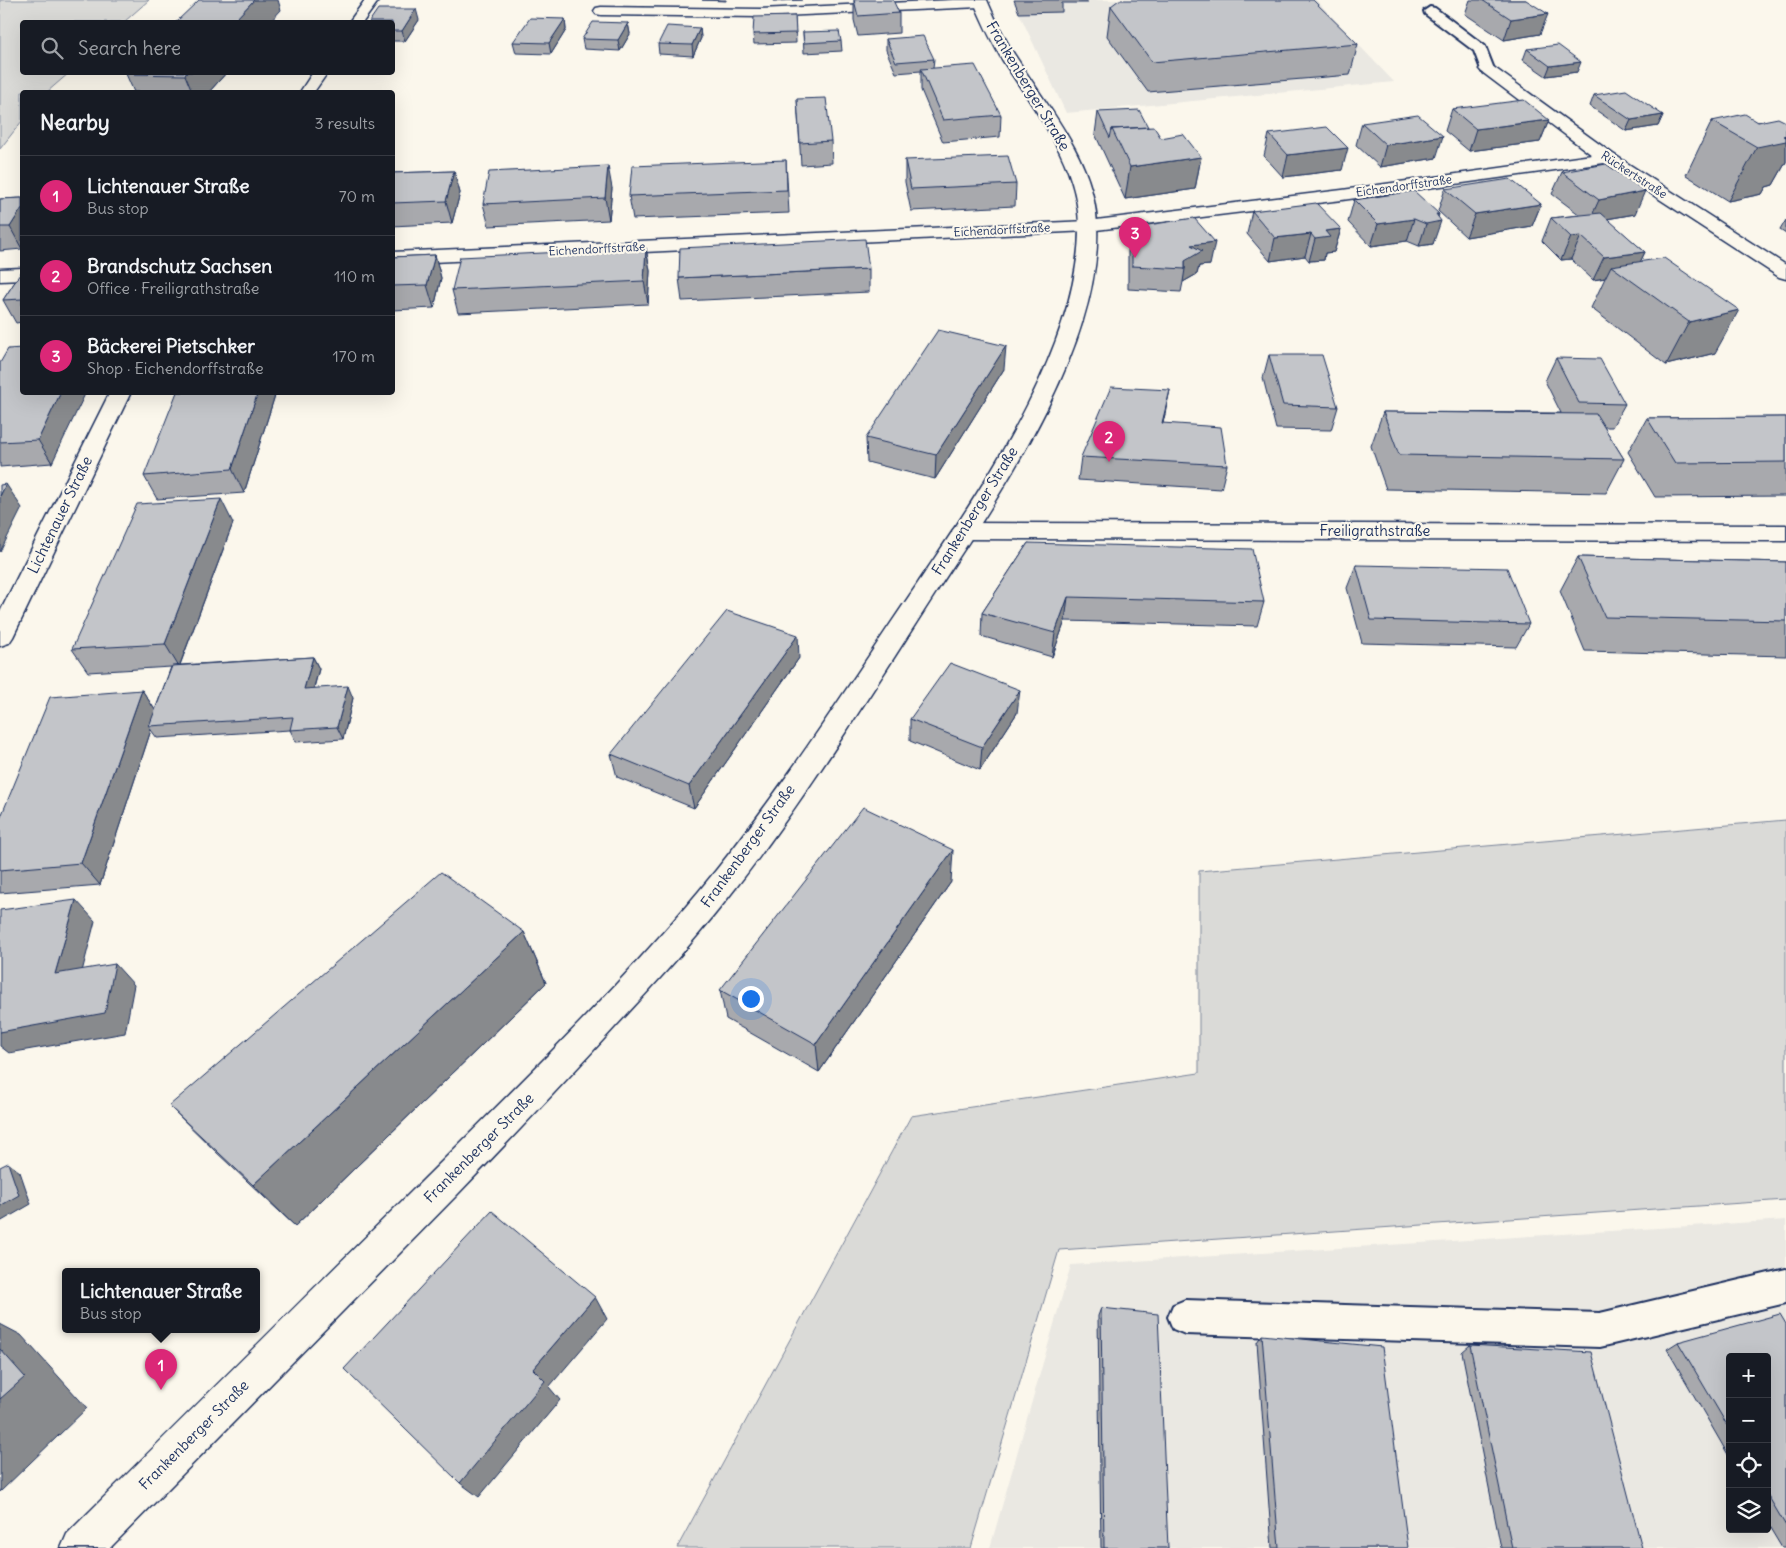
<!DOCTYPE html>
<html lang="en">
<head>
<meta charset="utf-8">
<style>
	body { margin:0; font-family:Delius,sans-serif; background:#242831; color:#f1f3f6 }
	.controls { position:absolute; right:15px; bottom:15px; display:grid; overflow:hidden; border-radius:5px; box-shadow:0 5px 20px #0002 }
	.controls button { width:45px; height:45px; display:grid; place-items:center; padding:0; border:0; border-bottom:1px solid #363941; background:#171b24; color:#f1f3f6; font:25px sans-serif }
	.you { position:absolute; left:750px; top:998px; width:18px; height:18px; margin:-12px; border:4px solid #fff; border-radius:50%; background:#1a73e8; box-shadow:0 0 0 8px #1a73e833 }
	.badge { display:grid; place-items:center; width:32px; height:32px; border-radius:50%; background:#db2777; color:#fff; font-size:16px; font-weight:700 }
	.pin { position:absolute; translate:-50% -41px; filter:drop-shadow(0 1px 2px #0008) }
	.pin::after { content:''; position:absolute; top:26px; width:18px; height:15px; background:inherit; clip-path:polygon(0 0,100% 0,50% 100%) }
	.popup { position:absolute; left:62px; top:1268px; width:198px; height:65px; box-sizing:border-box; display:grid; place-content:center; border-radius:5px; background:#171b24; filter:drop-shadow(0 1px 4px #0005); font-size:16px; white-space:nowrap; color:#9ea1a6 }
	.popup b { font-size:19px; color:#f1f3f6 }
	.popup::after { content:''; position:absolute; left:50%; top:100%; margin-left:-10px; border:10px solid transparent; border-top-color:#171b24 }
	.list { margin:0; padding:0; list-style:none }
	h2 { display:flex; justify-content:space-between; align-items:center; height:65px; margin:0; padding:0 20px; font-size:21px }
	h2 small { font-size:16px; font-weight:400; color:#9ea1a6 }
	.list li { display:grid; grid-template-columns:32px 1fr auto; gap:15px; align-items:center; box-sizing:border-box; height:80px; padding:0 20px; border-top:1px solid #363941 }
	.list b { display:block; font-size:19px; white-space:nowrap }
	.list p { margin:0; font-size:16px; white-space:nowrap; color:#9ea1a6 }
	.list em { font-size:16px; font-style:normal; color:#9ea1a6 }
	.icon { flex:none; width:28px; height:28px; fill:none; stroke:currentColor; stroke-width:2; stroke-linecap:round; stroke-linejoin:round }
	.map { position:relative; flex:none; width:1786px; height:1548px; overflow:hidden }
	.search { position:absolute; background:#171b24; box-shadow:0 5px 20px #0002; left:20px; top:20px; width:375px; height:55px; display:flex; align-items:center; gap:12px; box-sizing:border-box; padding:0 18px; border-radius:5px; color:#9ea1a6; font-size:19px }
	.panel { position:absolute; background:#171b24; box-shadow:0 5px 20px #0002; left:20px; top:90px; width:375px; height:305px; border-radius:5px }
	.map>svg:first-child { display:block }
</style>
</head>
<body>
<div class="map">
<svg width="1786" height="1548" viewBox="0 0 1786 1548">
	<rect width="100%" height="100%" fill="#fbf7ec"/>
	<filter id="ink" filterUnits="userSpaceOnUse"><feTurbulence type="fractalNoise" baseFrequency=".02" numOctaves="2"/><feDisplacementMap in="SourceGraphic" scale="10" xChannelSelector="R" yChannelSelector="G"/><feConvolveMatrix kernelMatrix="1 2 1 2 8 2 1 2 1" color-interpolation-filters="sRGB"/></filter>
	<g filter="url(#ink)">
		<!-- built -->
		<path fill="#eae8e2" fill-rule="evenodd" d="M1014 0H1316L1394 82 1066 113 1019 13Z
			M1786 1220V1548H990L1071 1265ZM1730 1357H1767V1529H1730Z"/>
		<!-- green -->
		<path fill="#dadad7" stroke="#7a849a" d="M0 0H149L124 22H22V72L69 73 47 92H22V121L0 149Z
			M1786 820V1200L1059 1250 971 1548H677L911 1116 1199 1073V871Z"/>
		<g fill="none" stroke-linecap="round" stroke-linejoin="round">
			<defs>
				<path id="service" d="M1430 7 1435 8 1485 46 1494 69 1492 72H1482L1474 51 1425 14 1424 11Z
					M1786 1269V1303L1600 1347 1185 1334 1173 1329 1168 1317 1173 1305 1185 1300 1600 1313Z"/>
				<path id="minor" d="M365 0H379L363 22H349Z
					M953 0H985L987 3 980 7 760 17 601 15 596 14 594 11 596 8 601 7 760 9Z
					M1487 64 1492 66 1613 154 1786 265V279L1779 277 1604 163 1342 200 1088 231 392 264V252L1088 221 1342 190 1592 155 1482 72 1479 69 1482 66Z
					M313 72H328L314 92H300Z
					M22 268V280L0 281V269Z
					M110 392H131L13 637 9 643 0 646V612Z
					M964 523 1786 525V541L964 539 956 536 952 531 956 526Z"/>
				<path id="primary" d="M973 0H987C996 21 1005 41 1018 60 1050 111 1094 160 1097 224 1103 342 1005 487 942 583 872 691 804 802 724 903 690 946 653 986 615 1027 563 1084 510 1140 456 1196 341 1313 225 1431 110 1548H61L67 1534C181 1420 296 1306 411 1192 508 1095 611 996 699 891 780 794 847 687 918 583 983 486 1080 346 1079 226 1078 162 1035 111 1003 61 991 41 982 21 973 0Z"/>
			</defs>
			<!-- service casing -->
			<use href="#service" stroke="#1b2f5e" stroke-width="4"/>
			<!-- minor casing -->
			<use href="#minor" stroke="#1b2f5e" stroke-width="3"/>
			<!-- primary casing -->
			<use href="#primary" stroke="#1b2f5e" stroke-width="3"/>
			<!-- service -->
			<use href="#service" fill="#fbf7ec" fill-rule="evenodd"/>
			<!-- minor -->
			<use href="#minor" fill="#fbf7ec" fill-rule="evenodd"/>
			<!-- primary -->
			<use href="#primary" fill="#fbf7ec" fill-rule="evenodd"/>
		</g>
		<!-- wall -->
		<path fill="#a8a9ad" stroke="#1b2f5e" d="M702 0H726V1Z
			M774 0H802L774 1Z
			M854 0 899 13V33L858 36 854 20Z
			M1014 0H1087V3H1062V12L1019 13Z
			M1470 0H1526L1540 34 1504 40 1465 14Z
			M1111 6 1358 44 1350 75 1148 92 1107 36Z
			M795 16 796 43 754 44 753 34Z
			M565 19 566 30 551 54 516 53 513 42Z
			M419 20 405 41H392V22Z
			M628 23 630 34 620 51 584 49 582 39Z
			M700 28 701 38 693 56 659 54 658 44Z
			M803 32 841 41 842 51 804 53Z
			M886 39 934 59 933 68 1001 115 1000 137 943 142 921 90V71L896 73 886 50Z
			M1527 49 1577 72 1546 76 1523 60Z
			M227 72 209 92H134L126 74Z
			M1594 95 1663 115 1658 126 1626 131 1590 106Z
			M797 99 831 141 832 163 801 165Z
			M1452 109 1549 120 1540 142 1469 151 1445 131Z
			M1098 112 1148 127 1161 138 1201 157 1195 189 1125 199 1095 134Z
			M1712 121 1786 122V162L1773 185 1766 187 1762 194 1728 201 1686 175Z
			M1362 123 1436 158 1380 167 1356 145Z
			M1269 134 1342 170 1283 177 1264 156Z
			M786 160 789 213 633 219 629 196Z
			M905 160 1016 184 1015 206 911 211 905 182Z
			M454 171 460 193 452 223 392 226V173Z
			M1562 172 1635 214 1607 219 1645 252 1640 262 1715 353 1666 365 1591 308 1605 278 1593 280 1571 259 1561 260 1542 241 1551 218 1580 215 1552 194Z
			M612 188 609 220 489 226 483 204Z
			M1445 189 1541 204 1532 226 1466 237 1438 211Z
			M22 198V249L0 251V199Z
			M1354 200 1438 218 1433 244 1419 246 1407 241 1371 246 1348 222Z
			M1252 211 1341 229 1334 252 1325 253 1324 260 1309 261 1305 256 1270 261 1247 234Z
			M1786 220V234L1780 230Z
			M1132 229 1210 265 1199 266 1197 274 1183 282 1181 292 1128 289V252Z
			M646 248 650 271 648 304 458 313 452 290Z
			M435 255 441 278 434 308 392 310V257Z
			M869 269V292L682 301 679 278Z
			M22 271V322L16 323 3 300Z
			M1269 355 1338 407 1331 430 1276 429 1263 378Z
			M1556 358 1625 404 1612 427H1604L1624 459 1606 493 1386 489 1371 446 1383 412 1561 413 1545 381Z
			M0 363 52 463 0 467Z
			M1004 369 935 479 867 462 866 438Z
			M276 392 244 493 157 499 144 476Z
			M1165 414 1163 423 1227 465 1221 489 1078 480 1081 457Z
			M1786 417V496L1655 497 1628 452 1647 418Z
			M233 523 180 665 313 657 319 669 314 688 353 698 343 739 296 742 290 730 157 738 151 730 100 885 0 893V819L142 690 155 710 171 667 88 672 72 649Z
			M1028 543 1264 602 1257 626 1065 621 1052 657 981 636 982 613Z
			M1578 557 1786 562V656L1585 651 1560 591Z
			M1356 565 1529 624 1516 647 1362 643 1347 588Z
			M799 658 694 808 617 777 611 754Z
			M1017 713 980 770 910 741V719Z
			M951 882 819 1072 726 1019 720 990Z
			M524 932 546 983 295 1226 215 1151 169 1106Z
			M1101 1308 1168 1548H1101L1098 1316Z
			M1786 1324V1548H1782L1767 1523V1357H1730V1458L1667 1349 1678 1342Z
			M1262 1335 1408 1548H1272L1257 1342Z
			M1470 1345 1642 1548H1501L1462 1352Z"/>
		<!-- shaded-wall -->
		<path fill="#888a8d" stroke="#1b2f5e" d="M254 0H278L281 10 270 22H233Z
			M416 9 419 20 405 41 402 31Z
			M1548 14 1540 34 1504 40 1511 19Z
			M565 19 566 30 551 54 549 43Z
			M628 23 630 34 620 51 618 40Z
			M700 28 701 38 693 56 692 45Z
			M1581 62 1577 72 1546 76 1550 66Z
			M187 72H227L209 92H192L185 75Z
			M1663 115 1658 126 1626 131 1631 120Z
			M1549 120 1540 142 1469 151 1476 129Z
			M1786 135V162L1773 185 1766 187 1762 194 1728 201 1757 147Z
			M1443 136 1436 158 1380 167 1386 145Z
			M1348 148 1342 170 1283 177 1288 155Z
			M1201 157 1195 189 1125 199 1130 167Z
			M608 166 612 188 609 220 605 198Z
			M454 171 460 193 452 223 446 201Z
			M1645 191 1635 214 1589 222 1599 200Z
			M1541 204 1532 226 1466 237 1475 214Z
			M22 208V249L10 227Z
			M1436 214H1439L1437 222 1441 221 1433 244 1419 246 1426 224Z
			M1414 219 1407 241 1371 246 1378 224Z
			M1341 229 1334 252 1325 253 1324 260 1309 261 1315 239 1325 231Z
			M1311 234 1305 256 1270 261 1275 238Z
			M1581 236 1571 259 1561 260 1571 237Z
			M1215 242 1210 265 1199 266 1197 274 1183 282 1185 269V261L1191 245Z
			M646 248 650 271 648 304 644 281Z
			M1645 252 1634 275 1611 266 1605 278 1593 280 1604 257Z
			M435 255 441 278 434 308 427 285Z
			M1739 310 1715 353 1666 365 1689 322Z
			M1006 346 1004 369 935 479 936 455Z
			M1170 390 1165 414 1157 446 1162 423Z
			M61 392H86L52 463 38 440Z
			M258 392H276L244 493 232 469Z
			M6 484 22 508 0 552V496Z
			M221 499 233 523 179 667 165 644Z
			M1068 597 1065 621 1052 657 1055 633Z
			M798 635 799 658 694 808 689 786Z
			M313 657 319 669 310 701 304 689Z
			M348 686 353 698 343 739 337 727Z
			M142 690 157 713 149 726 151 730 100 885 81 863Z
			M1020 690 1017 713 980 770 982 747Z
			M953 850 951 882 819 1072 816 1044Z
			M76 900 95 921 76 995 55 974Z
			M524 932 546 983 295 1226 253 1185Z
			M115 964 134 985 125 1033 9 1053 0 1046V1032Z
			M8 1163 20 1172 31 1204 0 1222V1206Z
			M595 1297 607 1319 549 1387 560 1400 479 1497 460 1483 533 1369Z
			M0 1324 21 1335 87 1408 0 1492Z"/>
		<!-- building -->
		<path fill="#c3c5c9" stroke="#1b2f5e" d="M199 0H254L233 22H176Z
			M854 0H893L899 13 858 16Z
			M1119 0H1313L1358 44 1152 62 1111 6Z
			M1482 0H1526L1548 14 1511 19Z
			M378 9H416L402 31H392V22H369Z
			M795 16 796 33 753 34 754 17Z
			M530 18 565 19 549 43 513 42Z
			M593 22 628 23 618 40 582 39Z
			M667 26 700 28 692 45 658 44Z
			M839 31 841 41 804 43 803 32Z
			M923 36 934 59 896 62 886 39Z
			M1558 45 1581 62 1550 66 1527 49Z
			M975 65 1001 115 943 120 921 69Z
			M127 72H187L185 75 126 74Z
			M1626 90 1663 115 1631 120 1594 95Z
			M826 98 831 141 800 143 797 99Z
			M1524 100 1549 120 1476 129 1452 109Z
			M1139 110 1148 127 1112 129 1110 138 1098 112Z
			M1745 114 1758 122 1778 118 1786 122V135L1783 136 1786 137V141L1757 147 1712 121Z
			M1418 115 1443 136 1386 145 1362 123Z
			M1154 127 1161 138 1183 134 1201 157 1130 167 1112 129Z
			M1327 127 1348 148 1288 155 1269 134Z
			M1008 156 1016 184 911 189 905 160Z
			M786 160 787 190 629 196 632 166Z
			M1606 164 1645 191 1599 200 1562 172Z
			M608 166 605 198 483 204 489 172Z
			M454 171 446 201 392 203V173Z
			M1510 179 1541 204 1475 214 1445 189Z
			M1414 191 1439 214H1436L1441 221 1426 224 1414 219 1378 224 1354 200Z
			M22 198V208L10 227H0V199Z
			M1316 203 1341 229 1325 231 1330 237 1315 239 1311 234 1275 238 1252 211Z
			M1601 213 1645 252 1604 257 1581 236 1571 237 1551 218Z
			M1194 218 1215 242 1191 245 1202 251 1185 261V269L1132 266V229L1141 226Z
			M865 239 869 269 679 278 680 248Z
			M646 248 644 281 452 290 460 257Z
			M435 255 427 285 392 286V257Z
			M1664 258 1739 310 1689 322 1611 266Z
			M22 271V299L3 300Z
			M938 330 1006 346 936 455 866 438Z
			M22 348V392H61L38 440 0 442V363L8 349Z
			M1269 355H1322L1338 407 1283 405Z
			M1556 358 1600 359 1625 404 1579 403Z
			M1111 387 1170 390 1162 423 1221 427 1227 465 1081 457Z
			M177 392H258L232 469 144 476Z
			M1383 412 1596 414 1624 459 1399 455Z
			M1786 417V462L1675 463 1647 418Z
			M6 484 0 496V485Z
			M221 499 165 644 72 649 137 504Z
			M1028 543 1252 549 1264 602 1068 597 1055 633 982 613Z
			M1578 557 1786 562V621L1605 617Z
			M1356 565 1507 568 1529 624 1371 620Z
			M727 611 798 635 689 786 611 754Z
			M313 657 304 689 348 686 337 727 290 730 293 717 149 726 172 666Z
			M950 663 1020 690 982 747 910 719Z
			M142 690 81 863 0 870V819L50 697Z
			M863 807 953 850 816 1044 720 990Z
			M441 872 524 932 253 1185 169 1106Z
			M76 900 55 974 115 964 105 1013 0 1032V910Z
			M8 1163 19 1195 0 1206V1167Z
			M492 1211 595 1297 533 1369 545 1381 460 1483 344 1369Z
			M1101 1308 1158 1314 1168 1548H1104Z
			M1780 1314 1786 1324V1526L1767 1494V1357H1730V1430L1678 1342Z
			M1262 1335 1382 1347 1408 1548H1279Z
			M1470 1345 1591 1352 1642 1548H1512Z
			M0 1349 25 1377 0 1399Z"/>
	</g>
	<g text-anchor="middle" stroke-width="4.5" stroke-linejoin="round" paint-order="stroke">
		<!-- far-street labels -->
		<g font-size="12" fill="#1b2f5e" stroke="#fbf7ec">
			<text transform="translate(1634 175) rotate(33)" y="4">Rückertstraße</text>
			<text transform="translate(1404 186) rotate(-8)" y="4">Eichendorffstraße</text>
			<text transform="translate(1002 230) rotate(-3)" y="4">Eichendorffstraße</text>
			<text transform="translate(597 249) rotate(-3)" y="4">Eichendorffstraße</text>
		</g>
		<!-- street labels -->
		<g font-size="15" fill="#1b2f5e" stroke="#fbf7ec">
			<text transform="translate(1028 86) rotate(59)" y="5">Frankenberger Straße</text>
			<text transform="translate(975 511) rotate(-58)" y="5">Frankenberger Straße</text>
			<text transform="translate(60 515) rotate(-64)" y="5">Lichtenauer Straße</text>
			<text x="1375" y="536">Freiligrathstraße</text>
			<text transform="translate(748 846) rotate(-54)" y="5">Frankenberger Straße</text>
			<text transform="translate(479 1148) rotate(-45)" y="5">Frankenberger Straße</text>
			<text transform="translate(194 1435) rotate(-45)" y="5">Frankenberger Straße</text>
		</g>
	</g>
</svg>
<div class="controls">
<button>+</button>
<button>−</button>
<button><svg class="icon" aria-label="locate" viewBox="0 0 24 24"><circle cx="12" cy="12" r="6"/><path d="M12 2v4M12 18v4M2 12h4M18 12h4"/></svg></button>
<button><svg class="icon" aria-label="layers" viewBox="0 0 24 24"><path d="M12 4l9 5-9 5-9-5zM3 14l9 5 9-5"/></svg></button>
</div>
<div class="you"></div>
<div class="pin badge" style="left:161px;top:1390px">1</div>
<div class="popup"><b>Lichtenauer Straße</b>Bus stop</div>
<div class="pin badge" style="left:1109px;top:462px">2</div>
<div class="pin badge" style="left:1135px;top:258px">3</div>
<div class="search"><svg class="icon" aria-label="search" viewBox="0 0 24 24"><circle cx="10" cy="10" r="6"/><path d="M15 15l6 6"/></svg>Search here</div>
<section class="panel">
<h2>Nearby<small>3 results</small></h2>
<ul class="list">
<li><span class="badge">1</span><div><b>Lichtenauer Straße</b><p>Bus stop</p></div><em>70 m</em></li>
<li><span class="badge">2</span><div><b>Brandschutz Sachsen</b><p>Office · Freiligrathstraße</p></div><em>110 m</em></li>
<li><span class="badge">3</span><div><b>Bäckerei Pietschker</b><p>Shop · Eichendorffstraße</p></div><em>170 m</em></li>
</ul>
</section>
</div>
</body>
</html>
